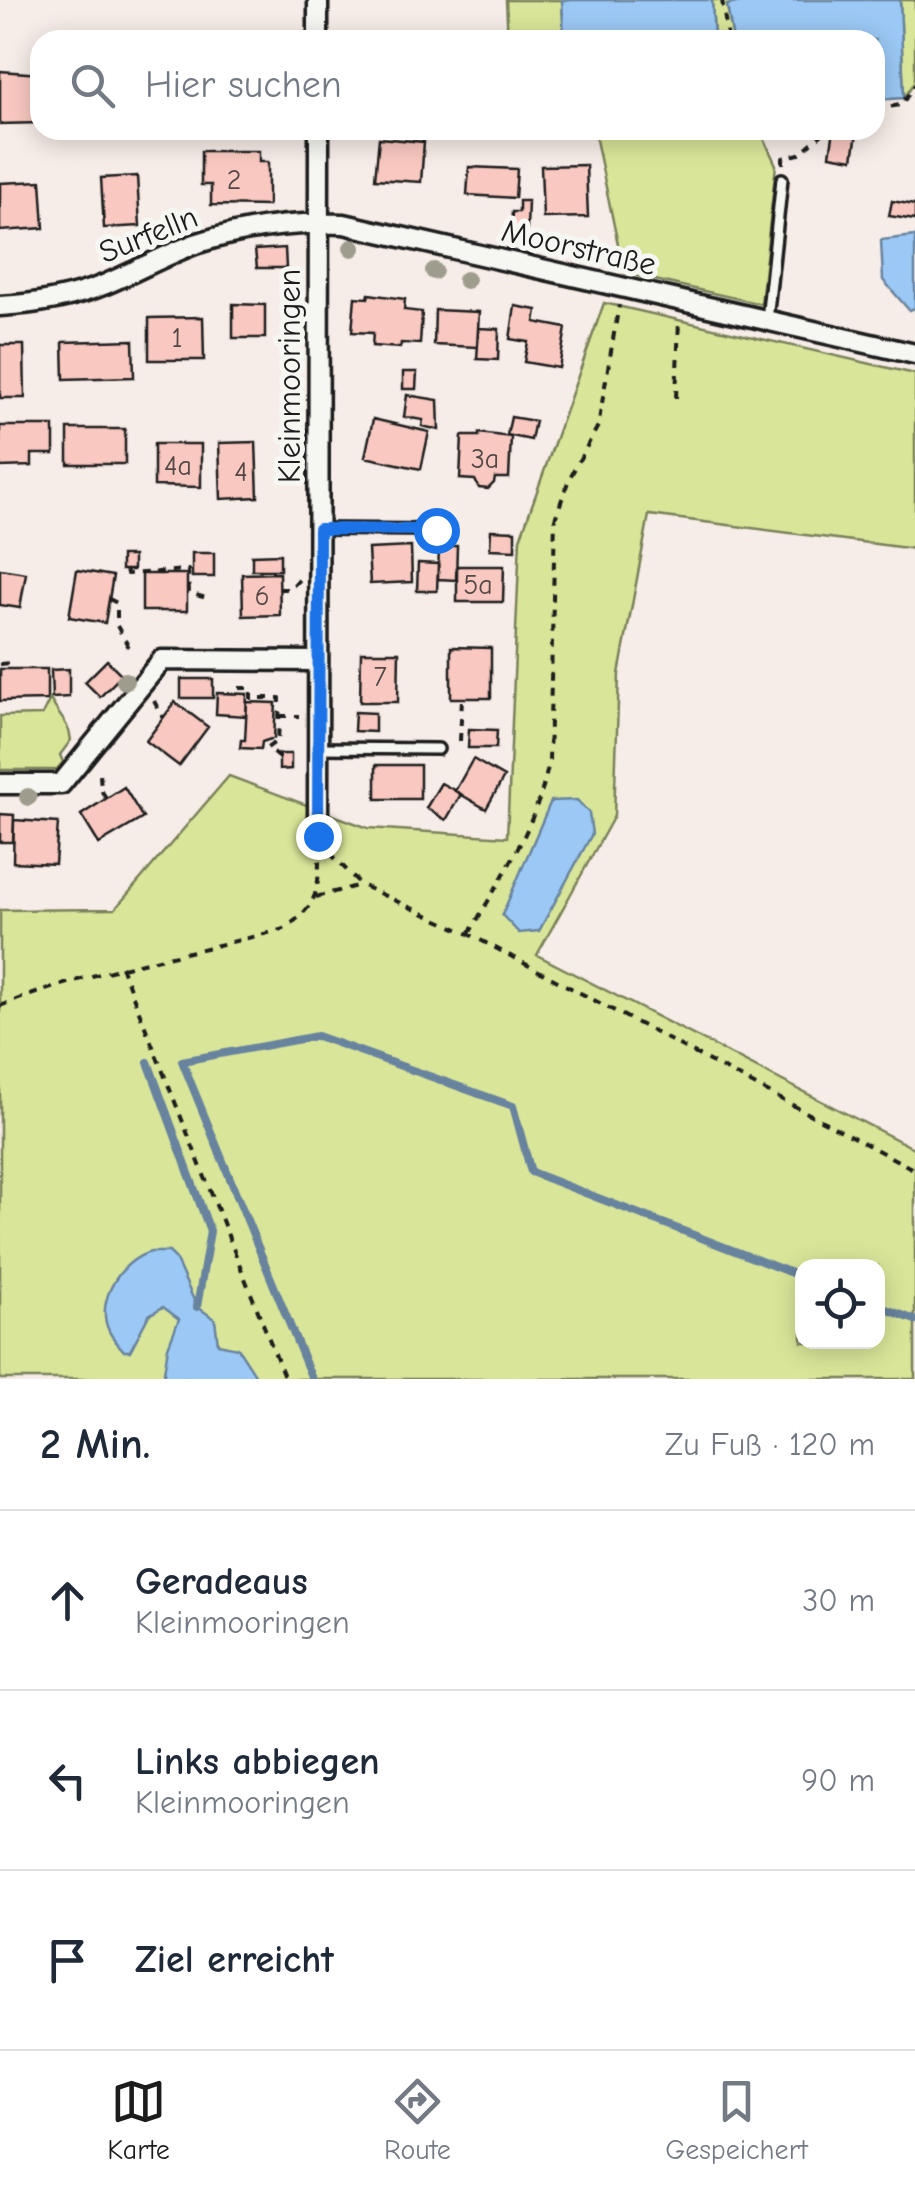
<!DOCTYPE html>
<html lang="de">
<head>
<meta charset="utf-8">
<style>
	body { margin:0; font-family:"Comic Neue",sans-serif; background:#f6f6f7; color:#1f2937 }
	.controls { position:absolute; right:30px; bottom:30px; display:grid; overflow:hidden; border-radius:20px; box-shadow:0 5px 25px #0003 }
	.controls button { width:90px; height:90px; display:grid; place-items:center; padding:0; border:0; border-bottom:2px solid #e0e1e3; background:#fff; color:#1f2937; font:50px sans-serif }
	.stop { position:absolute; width:30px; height:30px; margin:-22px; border:8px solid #1a73e8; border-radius:50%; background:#fff }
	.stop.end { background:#1a73e8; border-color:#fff; box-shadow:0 2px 10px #0008 }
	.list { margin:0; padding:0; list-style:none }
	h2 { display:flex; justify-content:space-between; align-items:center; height:130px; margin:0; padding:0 40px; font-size:42px }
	h2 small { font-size:32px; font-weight:400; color:#747a83 }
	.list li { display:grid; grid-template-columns:65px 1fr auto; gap:30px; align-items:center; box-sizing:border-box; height:180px; padding:0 40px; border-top:2px solid #e0e1e3 }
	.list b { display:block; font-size:38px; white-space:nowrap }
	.list p { margin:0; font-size:32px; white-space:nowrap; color:#747a83 }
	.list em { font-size:32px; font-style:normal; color:#747a83 }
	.icon { flex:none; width:55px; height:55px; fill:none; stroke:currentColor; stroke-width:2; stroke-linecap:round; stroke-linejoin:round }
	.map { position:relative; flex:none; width:915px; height:1379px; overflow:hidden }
	.search { position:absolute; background:#fff; box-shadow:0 5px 25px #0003; left:30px; right:30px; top:30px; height:110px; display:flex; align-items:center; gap:25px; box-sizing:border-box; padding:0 35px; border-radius:30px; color:#747a83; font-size:38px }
	.sheet { height:670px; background:#fff }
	nav { display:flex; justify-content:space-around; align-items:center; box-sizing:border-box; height:140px; border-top:2px solid #e0e1e3; background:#fff; font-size:28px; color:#747a83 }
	nav a { display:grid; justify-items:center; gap:5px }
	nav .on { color:#1c1c1c }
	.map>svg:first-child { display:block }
</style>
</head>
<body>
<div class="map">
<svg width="915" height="1379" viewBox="0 0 915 1379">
	<rect width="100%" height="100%" fill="#f7ede8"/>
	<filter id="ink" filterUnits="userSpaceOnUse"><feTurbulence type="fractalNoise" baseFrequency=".01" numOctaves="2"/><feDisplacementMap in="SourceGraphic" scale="20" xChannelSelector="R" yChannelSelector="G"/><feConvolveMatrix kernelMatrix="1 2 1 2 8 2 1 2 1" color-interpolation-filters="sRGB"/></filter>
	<g filter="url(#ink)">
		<!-- green -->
		<path fill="#d9e699" stroke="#7a815a" stroke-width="2.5" fill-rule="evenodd" d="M506 0H562L564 40H508Z
			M712 0H750L727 5 733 40H714Z
			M900 0H915V82L904 98Z
			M594 130H760L776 165 761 304 624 273Z
			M604 303 915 374V549L649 515 619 674 614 816 537 955 915 1149V1379H0V910L115 909 229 776 368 828 507 837 520 539ZM802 1266H878V1342H802Z
			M50 699C58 715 69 723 71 740L60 755 63 762 56 770H0V716L42 715Z"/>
		<!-- water -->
		<path fill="#9bc8f5" stroke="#68839e" stroke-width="2.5" d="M712 0 714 40H564L562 0Z
			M750 0H900L904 98 875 100V40H733L727 5Z
			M915 236V308L909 310 883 280 881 240Z
			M577 800 589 813 592 834 539 931 519 933 502 915 551 801Z
			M151 1252H169L175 1258 197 1307 215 1319 218 1344 238 1348 258 1379H163L168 1347 179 1319 163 1307 149 1315 130 1351H124C119 1345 112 1338 109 1331 94 1301 122 1259 151 1252Z"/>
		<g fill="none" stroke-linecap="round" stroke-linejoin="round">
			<!-- stream -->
			<path stroke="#68839e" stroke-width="8" d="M148 1062 210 1231 197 1307
				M878 1306 915 1320
				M312 1379 182 1061 317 1036 513 1106 531 1172 802 1277"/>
		</g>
		<!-- building -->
		<path fill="#f9c9c1" stroke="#1c1c1c" stroke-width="2.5" d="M0 71 40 74V123L0 124Z
			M834 130 857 133 853 159 830 155Z
			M379 138 424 142 421 182 375 179Z
			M201 151H259V162H268V206L211 205V185H201Z
			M586 165 588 217 543 218 541 166Z
			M469 167 517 169 515 198 467 195Z
			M137 176 140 226 104 228 101 178Z
			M41 181 44 228 0 231V183Z
			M519 201H528L527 229H511L512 212H519Z
			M892 201 915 205V220L889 216Z
			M285 248 286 268H257L255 250Z
			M369 294 405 299 404 310 422 312 420 344 401 343 400 348 372 346 373 333 352 332 355 297 368 298Z
			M233 304 265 305V338H233Z
			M515 306 537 310 535 322 566 328 559 368 524 362 528 342 510 339Z
			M435 310 479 312 477 347 434 345Z
			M203 317 204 360H149V318Z
			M479 328 499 329 498 360 477 359Z
			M133 340 134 377 64 379 63 342Z
			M0 345H24L25 398H0Z
			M403 372H417L416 389H403Z
			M407 395 438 400 439 430 422 426 423 420 404 417Z
			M511 417 535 421 531 440 507 435Z
			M373 419 429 432 421 469 365 457Z
			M0 426H54V454H32V466L0 467Z
			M68 429H125V464H68Z
			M479 433 511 437 509 478H495L494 483 488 489 479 488 475 480 460 479 462 436H479Z
			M256 442 258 497 221 499 219 443Z
			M154 444H201V487L154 486Z
			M491 530 515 531V550L490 549Z
			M439 546H457L456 580 438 579Z
			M411 547 412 582 370 584 368 549Z
			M192 553H214V577H192Z
			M280 554V570H252V555Z
			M121 556H133V570H121Z
			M418 563 438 564 437 591H417Z
			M457 566H504L503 602H457Z
			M0 569 26 573 20 608 0 605Z
			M77 570 113 576 105 623 69 617Z
			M279 573 280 615 243 616 242 574Z
			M142 574H187V611H142Z
			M451 647 491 648V698H451Z
			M361 652H399L398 702H360Z
			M107 660 122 675 100 697 85 682Z
			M0 669H47V700L0 701Z
			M69 669V697L52 698 51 670Z
			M181 679H213V698H181Z
			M217 693 247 694 246 716 216 714Z
			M175 702 208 727 179 766 146 741Z
			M247 702 276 703 274 738 262 742 261 749 240 748 241 740H245Z
			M355 712 375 713V732L354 731Z
			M469 729 497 730 496 748H468Z
			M279 754H291V769L279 770Z
			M473 759 504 777 486 809 455 791Z
			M376 765H420V799H376Z
			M441 783 461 794 446 820 426 808Z
			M124 787 143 818 99 844 81 815Z
			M0 814 14 815 13 842H0Z
			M14 820 58 823 55 864 13 862Z"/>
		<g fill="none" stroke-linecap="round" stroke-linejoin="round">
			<defs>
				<path id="service" d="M767 320 782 179
					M319 529 436 530
					M319 748 438 749"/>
				<path id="minor" d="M318 0V40
					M0 306C37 304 72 298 106 284 137 271 167 254 198 243 244 228 296 222 344 224L915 354
					M0 784H61L162 660 318 661
					M318 836 319 130"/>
			</defs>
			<!-- service casing -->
			<use href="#service" stroke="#1c1c1c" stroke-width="16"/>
			<!-- minor casing -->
			<use href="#minor" stroke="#1c1c1c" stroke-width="25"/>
			<!-- path -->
			<path stroke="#1c1c1c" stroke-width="4" stroke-dasharray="8 8" stroke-linecap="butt" d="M722 0 728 40
				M875 109 901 105 915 85
				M783 164V158L799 154 827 130
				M676 398 679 320
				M126 570 127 574 188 570 189 593 206 598
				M279 589H289L299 580
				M109 599 117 603V626L131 651
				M0 664 11 663V669
				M239 688H251V698H280L279 722 275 723
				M154 701 163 718
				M279 716H299
				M460 741 462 698
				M279 758 267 748 278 740 279 722
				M100 775 101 790 106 798
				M330 853 361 885 469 934 915 1170
				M316 897 360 885
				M469 934C500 879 538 825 549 761L555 519 569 479 598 426 619 305
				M121 966 285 1379
				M0 1006C93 970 188 954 284 929 316 906 319 894 319 856"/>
			<!-- service -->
			<use href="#service" stroke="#f6f6f2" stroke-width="9"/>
			<!-- minor -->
			<use href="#minor" stroke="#f6f6f2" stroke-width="18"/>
		</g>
		<!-- trees -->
		<g fill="#9e9c8d">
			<circle cx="352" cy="248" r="9"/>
			<circle cx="434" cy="271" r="9"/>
			<circle cx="466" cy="280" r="9"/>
			<circle cx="125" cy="681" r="9"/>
			<circle cx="28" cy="797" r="9"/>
		</g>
	</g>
	<g fill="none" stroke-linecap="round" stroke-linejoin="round" filter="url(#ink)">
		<!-- route -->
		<path stroke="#1a73e8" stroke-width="12" d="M318 836 319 529 436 530"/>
	</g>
	<g text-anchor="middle" stroke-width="10" stroke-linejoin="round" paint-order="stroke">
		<!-- number labels -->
		<g font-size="28" fill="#534745">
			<text x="234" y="189">2</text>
			<text x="177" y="347">1</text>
			<text x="485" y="468">3a</text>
			<text x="178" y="475">4a</text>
			<text x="241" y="481">4</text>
			<text x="478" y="594">5a</text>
			<text x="262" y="605">6</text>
			<text x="380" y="686">7</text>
		</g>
		<!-- street labels -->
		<g font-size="32" fill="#1c1c1c" stroke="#f6f6f2">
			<text transform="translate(148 234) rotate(-22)" y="11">Surfelln</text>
			<text transform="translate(579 247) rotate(13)" y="11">Moorstraße</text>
			<text transform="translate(289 376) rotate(-90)" y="11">Kleinmooringen</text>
		</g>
	</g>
</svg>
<div class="controls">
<button><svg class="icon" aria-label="locate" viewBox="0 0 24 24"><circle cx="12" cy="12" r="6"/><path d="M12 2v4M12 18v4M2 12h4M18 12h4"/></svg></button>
</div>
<div class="stop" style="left:436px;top:530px"></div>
<div class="stop end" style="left:318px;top:836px"></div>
<div class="search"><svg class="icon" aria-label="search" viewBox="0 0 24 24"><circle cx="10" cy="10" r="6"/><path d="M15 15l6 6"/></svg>Hier suchen</div>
</div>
<section class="sheet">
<h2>2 Min.<small>Zu Fuß · 120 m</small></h2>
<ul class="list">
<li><svg class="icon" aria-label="ahead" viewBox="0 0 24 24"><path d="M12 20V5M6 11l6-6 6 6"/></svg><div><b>Geradeaus</b><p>Kleinmooringen</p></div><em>30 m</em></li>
<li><svg class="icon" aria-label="left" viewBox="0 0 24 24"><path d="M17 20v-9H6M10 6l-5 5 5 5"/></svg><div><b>Links abbiegen</b><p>Kleinmooringen</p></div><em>90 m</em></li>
<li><svg class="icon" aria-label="arrive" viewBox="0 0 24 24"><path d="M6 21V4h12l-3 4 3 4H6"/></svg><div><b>Ziel erreicht</b></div></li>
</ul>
</section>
<nav>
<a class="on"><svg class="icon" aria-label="map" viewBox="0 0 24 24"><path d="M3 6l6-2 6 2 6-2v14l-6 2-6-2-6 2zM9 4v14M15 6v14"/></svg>Karte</a>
<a><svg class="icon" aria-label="directions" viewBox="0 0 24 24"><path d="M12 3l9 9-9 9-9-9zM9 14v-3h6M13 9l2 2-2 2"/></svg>Route</a>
<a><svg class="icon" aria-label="saved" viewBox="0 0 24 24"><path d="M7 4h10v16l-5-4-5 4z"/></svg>Gespeichert</a>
</nav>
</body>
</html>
